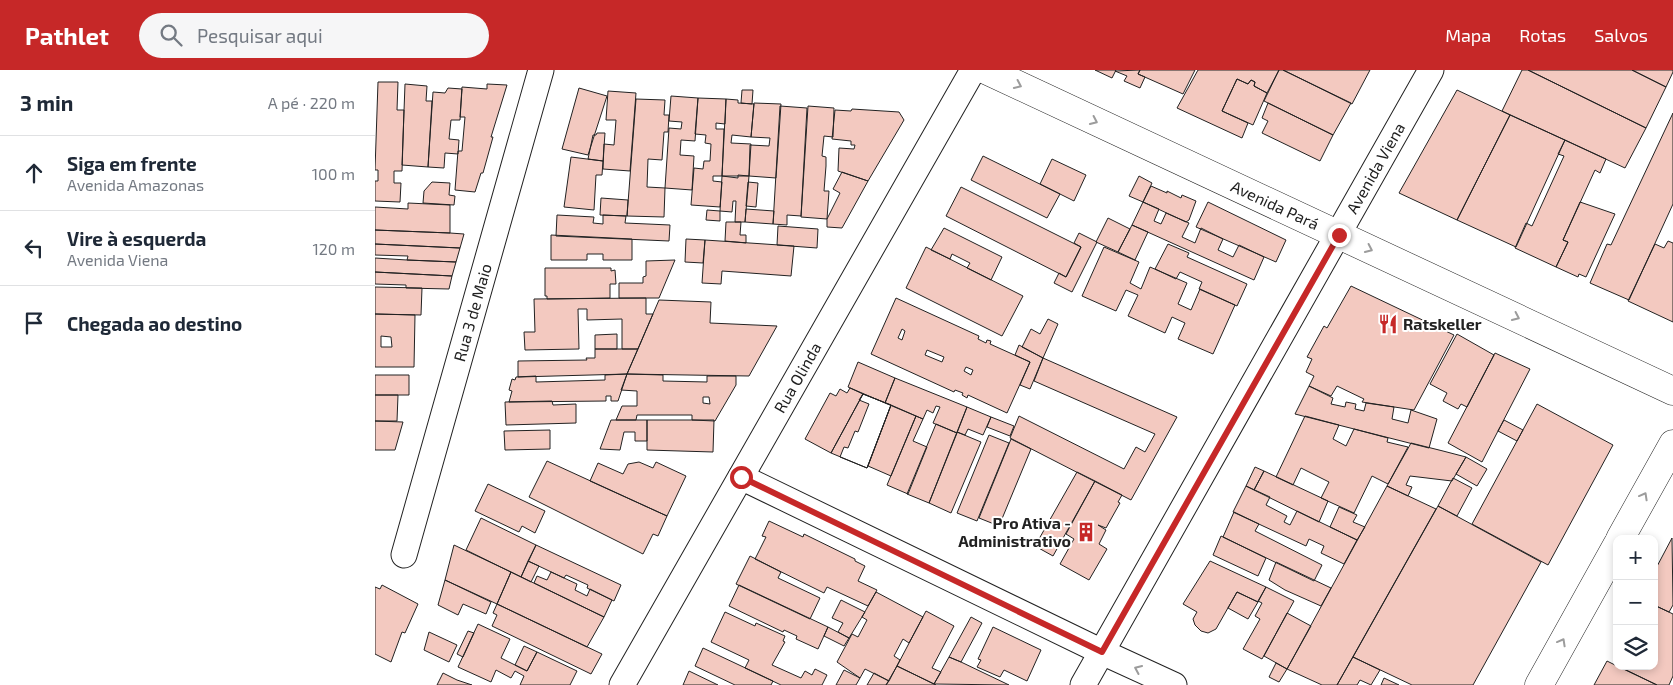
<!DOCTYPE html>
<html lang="pt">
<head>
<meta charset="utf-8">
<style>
	body { margin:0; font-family:"Exo 2",sans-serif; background:#f6f6f7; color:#1f2937 }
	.controls { position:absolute; right:15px; bottom:15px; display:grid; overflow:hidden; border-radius:10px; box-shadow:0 2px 8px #0003 }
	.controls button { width:45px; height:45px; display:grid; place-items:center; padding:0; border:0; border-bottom:1px solid #e0e1e3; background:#fff; color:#1f2937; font:25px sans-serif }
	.stop { position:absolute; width:15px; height:15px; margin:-11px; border:4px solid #c62828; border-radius:50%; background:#fff }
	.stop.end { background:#c62828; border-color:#fff; box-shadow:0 1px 5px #0008 }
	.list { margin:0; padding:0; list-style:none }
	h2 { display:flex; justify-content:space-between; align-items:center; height:65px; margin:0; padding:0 20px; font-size:21px }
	h2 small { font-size:16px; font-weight:400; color:#747a83 }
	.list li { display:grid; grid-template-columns:32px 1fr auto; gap:15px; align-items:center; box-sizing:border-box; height:75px; padding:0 20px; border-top:1px solid #e0e1e3 }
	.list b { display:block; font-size:19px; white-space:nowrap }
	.list p { margin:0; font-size:16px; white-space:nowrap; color:#747a83 }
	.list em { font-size:16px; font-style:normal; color:#747a83 }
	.icon { flex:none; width:28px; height:28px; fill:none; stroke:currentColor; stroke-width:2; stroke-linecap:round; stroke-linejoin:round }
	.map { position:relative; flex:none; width:1298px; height:615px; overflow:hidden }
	header { display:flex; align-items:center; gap:30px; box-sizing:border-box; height:70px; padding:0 25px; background:#c62828; color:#fff }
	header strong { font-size:24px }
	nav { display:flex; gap:28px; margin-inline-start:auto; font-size:18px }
	.search { width:350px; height:45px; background:#f6f6f7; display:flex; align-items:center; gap:12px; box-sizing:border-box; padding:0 18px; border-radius:28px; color:#747a83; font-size:19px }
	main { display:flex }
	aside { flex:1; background:#fff }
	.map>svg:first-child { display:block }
</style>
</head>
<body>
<header>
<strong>Pathlet</strong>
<div class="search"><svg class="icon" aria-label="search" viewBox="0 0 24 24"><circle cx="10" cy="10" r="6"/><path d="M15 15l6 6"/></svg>Pesquisar aqui</div>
<nav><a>Mapa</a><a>Rotas</a><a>Salvos</a></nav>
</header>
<main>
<aside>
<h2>3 min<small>A pé · 220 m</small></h2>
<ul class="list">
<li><svg class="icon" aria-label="ahead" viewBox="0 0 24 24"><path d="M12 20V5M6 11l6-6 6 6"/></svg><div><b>Siga em frente</b><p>Avenida Amazonas</p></div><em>100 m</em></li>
<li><svg class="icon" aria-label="left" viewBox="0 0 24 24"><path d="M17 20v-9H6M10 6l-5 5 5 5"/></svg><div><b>Vire à esquerda</b><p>Avenida Viena</p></div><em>120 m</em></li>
<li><svg class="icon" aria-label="arrive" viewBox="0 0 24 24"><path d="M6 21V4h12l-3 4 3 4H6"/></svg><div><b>Chegada ao destino</b></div></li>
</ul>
</aside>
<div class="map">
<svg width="1298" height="615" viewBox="0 0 1298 615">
	<rect width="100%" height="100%" fill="#fff"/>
	<!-- building -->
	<path fill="#f3c9c0" stroke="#222" fill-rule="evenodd" d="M720 0H741L737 8Z
		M765 0 763 4 770 7 765 18 749 11 752 6 740 1Z
		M765 0H820L808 24 763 4Z
		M823 0H904L892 23 879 16 880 12 876 10 873 14 862 9 847 41 873 53 867 68 802 38Z
		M904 0H908L976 33 958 65 889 31Z
		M908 0H995L977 34Z
		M1147 0H1153L1271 58 1250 98 1127 41Z
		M1153 0H1257L1291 17 1271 58Z
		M1257 0H1298V2L1291 17Z
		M862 9 873 14 876 10 880 12 879 16 892 23 878 55 847 41Z
		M3 12H23L22 40H29L27 101H19V113H26L25 132 0 131V111H3V100H0Z
		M30 14 52 16 51 31H57L53 97 27 95Z
		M112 14 132 15 116 67H118L108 103H106L100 122 80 120 83 81H87L90 47H85L87 17 112 19Z
		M73 18 87 19 85 50H76L74 69 84 70 83 84 70 83 69 98 53 97 58 22 70 23Z
		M204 18 232 26 213 85 187 79Z
		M367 20H378L377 34 366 33Z
		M1082 20 1135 45 1082 150 1024 123Z
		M233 21 261 23 255 101 228 99 229 74 239 75 241 50H231Z
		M296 26 323 28 320 71 306 70 305 85 319 86 317 120 290 118 294 58 306 59 307 52 294 51Z
		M323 28 351 29 350 54 341 53V59H349L347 106H338V111L347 112 345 137 316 135 319 98 328 99 329 91H335L336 74 330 73 331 65 320 64Z
		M261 29 290 30 289 45H294L293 62H289L287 90 273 89 272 117 290 118 289 147 252 146Z
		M351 29 363 30V33L379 34 376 67 357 65 356 73 376 74 374 106H347Z
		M379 33 406 34 401 108 374 106 375 75 394 76 395 68 376 67Z
		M893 33 958 65 945 91 887 63 893 51 887 48Z
		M405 36 432 38 426 146 412 145V155L398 154Z
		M433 36 459 38 458 67 449 66 447 86 451 87V96L449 121H454L452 149 426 147Z
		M477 39 524 42 529 50 493 111 463 101 464 78 479 79 480 75H476V71L457 69 460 40 476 41Z
		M1298 43V134L1254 230 1215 213 1232 174 1236 175Z
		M1135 45 1190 70 1141 177 1082 150Z
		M222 63H230L228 91 213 89 218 65H221Z
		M1190 70 1231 89 1225 103 1220 100 1188 170 1193 172 1181 197 1140 178 1151 153 1157 156 1189 86 1183 84Z
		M608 86 685 124 672 148 596 110Z
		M196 87 228 91 227 105H221L219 140 189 137Z
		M677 89 711 105 699 131 665 114Z
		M467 102 493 111 467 158 452 157V149L465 123 458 119Z
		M363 105 374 106 370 152H360L361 131H358L357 142 345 141 347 106 363 108Z
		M764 106 777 113 768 132 754 126Z
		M57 112 75 113 74 125 80 126 79 135 48 133 49 121Z
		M373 112 383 113 381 137 371 136Z
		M776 116 792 123V121L806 128 807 125 821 131 814 150 811 152 768 132Z
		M586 117 706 177 691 207 571 146Z
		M226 128 253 130 252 146 225 145Z
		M768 132 784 139 779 151 786 154 791 143 814 153 807 167 820 173 826 158 848 169 843 180 858 187 864 175 889 187 879 210 757 155Z
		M833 132 911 170 901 192 821 157Z
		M1205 132 1240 144 1211 207 1204 204 1203 207 1181 197 1193 172 1188 170Z
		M33 133 75 135V163L0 160V137L33 139Z
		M371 139 399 141 398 154 370 152Z
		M332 140 345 141V151L331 150Z
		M182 145 219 147 218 153 228 154V145L251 146 250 153 295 155 294 171 181 166Z
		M733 148 755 159 743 182 721 172Z
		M351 152H366L365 165H371V173L350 171Z
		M757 155 773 162 760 190 743 182Z
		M403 156 443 159 442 178 402 175Z
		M569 158 627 187 616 210 592 198 595 193 577 184 575 189 556 180Z
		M0 160 75 163 89 164 85 178 0 174Z
		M704 163 722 172 697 222 679 213 684 203 691 207 706 177 699 173Z
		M176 165 257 169V190H228V184H212V190H176Z
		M311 169 330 170 328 193 310 192Z
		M330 170 419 176 416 206 347 201 346 214 327 213Z
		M1293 171 1298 173V252L1253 231 1280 174 1289 178Z
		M0 174 85 178 81 192 32 190 33 186 0 185Z
		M793 174 814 183 812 187 872 214 862 236 824 219 827 212 805 202 801 209 780 199Z
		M551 177 648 226 627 266 531 218Z
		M729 177 764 192 755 213 766 219 775 197 812 213 803 234 816 240 825 219 860 235 838 284 803 269 810 253 797 247 790 263 753 246 763 225 751 220 741 241 707 226Z
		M0 188 32 190 81 192 77 206 0 202Z
		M300 190 284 228H244V213H268V207L271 206V191Z
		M170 198H236V201L240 200 241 214H235V228L172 229V226H170Z
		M0 202 77 206 74 219 31 218V215L0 214Z
		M976 216 1079 265 1039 340 987 332 989 329 962 316 956 326 934 316 939 306 931 302 937 289 932 287 949 256 952 258Z
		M0 217 47 218 46 245 0 244Z
		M271 228V244H278L263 279H247V249L212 250V239H203L204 279 150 280 149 262H160L159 229Z
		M521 228 604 266 603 269 611 273 612 270 616 271 615 274 655 292 632 343 593 325 592 328 587 325 588 323 580 320 579 322 496 284ZM527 259 530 261 527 270 523 268ZM552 280 569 287 567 292 550 285ZM591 297 598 300 596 305 589 301Z
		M284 230 336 232 335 253 402 256 374 306 252 304Z
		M0 244 40 245 39 297H0ZM6 266 16 267 17 277H6Z
		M673 249 683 254 668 288 647 277 656 259 665 264Z
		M242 264V279H220V265Z
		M1082 264 1119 285 1092 337 1086 334 1083 339 1068 331 1072 323 1055 314Z
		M644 275 668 288 655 319 645 315 655 292 640 285Z
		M220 279H263L252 304 143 307V291L212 290 211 288H220Z
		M1120 283 1155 299 1107 392 1073 373Z
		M668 288 802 347 756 430 635 368 644 346 749 399 761 377 770 382 780 364 659 311Z
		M483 292 520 308 510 333 473 317Z
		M252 304 288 305V311L332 312V306H361V315L340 351 317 350V345H262L261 350H241L247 336H262V321L246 320ZM328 327H334L335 334 328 333Z
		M252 304 243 331H236V326H231V331L134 332 137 321 134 320 137 309 140 310 141 307 161 306V312L230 310V305Z
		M0 305H34V325H0Z
		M520 308 592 337 582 363 558 353 565 337 561 336 558 343 552 340 548 349 510 333Z
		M934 316 958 328 956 334 970 337 971 332 981 334 980 339 989 341 991 333 1019 337 1017 349 1033 353 1036 340 1062 349 1054 378 920 344Z
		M475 318 488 324 456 383 430 369 455 323 461 326 465 319 472 323Z
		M488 324 516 335 492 398 465 387 469 377 473 378 480 361 483 362 494 334 484 330Z
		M488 324 516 335 492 398 456 383Z
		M0 325H23L22 351H0Z
		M177 331 178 335 201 334V353L131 355 130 332Z
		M1162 334 1238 375 1173 495 1097 454Z
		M516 335 541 346 516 406 493 396Z
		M592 337 616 347 608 365 593 359 590 365 582 362Z
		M541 346 548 349 538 371 552 377 533 424 512 415Z
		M930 346 964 355 958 369 971 376 979 359 1013 368 1012 372 1033 377 1013 414 997 406 979 443 946 428 954 412 926 398 918 415 901 407Z
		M616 347 639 356 635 366 612 357Z
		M236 350H272V371H260V362H249L245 380 225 379Z
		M272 350H339L338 382 272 380Z
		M1129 350 1148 360 1142 371 1123 361Z
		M0 351 28 352 20 380H0Z
		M561 354 582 363 554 433 532 424Z
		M175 360V379L130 380 129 361Z
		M582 362 606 372 576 443 554 433Z
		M614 365 634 373 602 451 582 443Z
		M636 369 656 379 624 456 604 448Z
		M1036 373 1068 381 1091 387 1077 411 1035 406 1031 415 1037 417 1033 426 1012 416Z
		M1091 387 1112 399 1102 416 1081 404Z
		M172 391 292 446 283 466 278 464 268 484 154 427Z
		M264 392 278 398 281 392 311 406 292 446 215 411 223 393 248 404 253 394Z
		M880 397 889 401 879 420 871 416Z
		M889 401 953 431 944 452 879 420Z
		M702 402 720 411 678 486 660 476Z
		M1078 408 1097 418 1082 446 1063 436Z
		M720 411 747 425 743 432 745 433 731 458 723 455 731 460 724 474 732 479 714 510 685 494 699 469 691 464Z
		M113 414 170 441 160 463 147 456 144 462 100 441Z
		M871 416 895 427 891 435 912 446 909 452 915 455 922 441 982 470 969 494 946 483 949 476 934 469 931 476 858 442Z
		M1012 416 1061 439 962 615H947L912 599Z
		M1063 436 1166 492 1098 615H1037L978 587Z
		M964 437 982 445 978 452 990 457 982 470 955 457Z
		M859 442 884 454 880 461 947 495 939 511 848 467Z
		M106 448 161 475 146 507 91 480Z
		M394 451 428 467 429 464 480 489V491L490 496 483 511 502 520 493 536 452 517 449 523 380 489 391 467 387 466Z
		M846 466 891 488 883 506 838 485Z
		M1297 468 1298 535 1294 542 1279 535V502Z
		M79 475 136 502 122 534 70 510Z
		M161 475 246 515 239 531 212 518 213 515 191 505 189 508 153 491Z
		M375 486 406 502 403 508 445 528 435 549 361 514Z
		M153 491 164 496 156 512 146 507Z
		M835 491 891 517 883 532 862 522 841 559 833 563 826 561 820 555 818 549 822 542 808 534Z
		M901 492 956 518 946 536 910 520 894 510Z
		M136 502 229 547 212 577 122 534Z
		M176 502 202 514 200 520 212 526 215 519 237 530 229 547 159 513 162 506 172 510Z
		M70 510 116 532 111 544 88 534 83 545 63 535Z
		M7 515 43 534 30 563 27 562 16 592 0 584V517L5 519Z
		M364 515 453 557 443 579 421 569 422 566 409 560 408 562 354 536Z
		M891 517 919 531 887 589 868 579 885 549 880 546 887 533 883 531Z
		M501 522 548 547 534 573 528 569 519 586 525 590 514 611 490 599 485 608 462 592 477 564 483 567 492 550 487 547Z
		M862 522 883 532 873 549 853 538Z
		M466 530 490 542 474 568 463 562 468 553 457 548Z
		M122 534 227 584 216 604 117 556 122 545 118 543Z
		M1279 535 1298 544V606L1294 615H1282L1243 596H1279Z
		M551 541 579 556 557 598 566 602 559 614 522 596Z
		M350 542 380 556 381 553 410 566 408 571 410 572 397 595 426 608 430 601 437 605 440 599 452 605 447 615H406L370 598 374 590 336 572Z
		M912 543 936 556 912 599 889 586Z
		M596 547 607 553 586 592 574 587Z
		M103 554 135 569 126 588 152 601 162 582 202 601 195 615H145L149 606 140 601 136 608 121 600 116 612 83 597Z
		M453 557 474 568 469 576 449 566Z
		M618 557 666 580 652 611 629 600 625 607 602 597 606 590 603 589Z
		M93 561 99 563 88 587 82 584Z
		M54 562 82 575 74 592 49 580Z
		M149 576 162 582 152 601 140 595Z
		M328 578 398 611 396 615H360L320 596Z
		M574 587 586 592 634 615 559 614Z
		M978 587 1005 600 996 615 985 610 982 615H962Z
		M1232 591 1242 596 1282 615H1219Z
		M901 593 912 599 904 612 894 607Z
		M522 596 559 614 561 615H511Z
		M469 600 485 608 481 615H461Z
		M314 601 343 615H308Z
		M68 603 82 610 97 615H62Z
		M499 603 514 611 511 615H492Z
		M1009 608 1024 615H1006Z"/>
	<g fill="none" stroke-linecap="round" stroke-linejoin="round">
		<defs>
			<g id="street">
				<path d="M366 407 727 582 799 615"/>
				<path id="s1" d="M29 485 166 0"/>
				<path id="s2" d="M247 615 598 0"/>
				<path id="s3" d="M708 615 1056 0"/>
			</g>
			<g id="secondary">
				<path id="s4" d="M611 0 1298 321"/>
				<path d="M1245 469 1298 374"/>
				<path d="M1164 615 1242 475"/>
			</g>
		</defs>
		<!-- street casing -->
		<use href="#street" stroke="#222" stroke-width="27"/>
		<!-- secondary casing -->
		<use href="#secondary" stroke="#222" stroke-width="29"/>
		<!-- street -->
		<use href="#street" stroke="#fff" stroke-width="25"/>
		<!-- secondary -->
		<use href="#secondary" stroke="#fff" stroke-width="28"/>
	</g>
	<!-- one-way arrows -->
	<defs><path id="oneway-chevron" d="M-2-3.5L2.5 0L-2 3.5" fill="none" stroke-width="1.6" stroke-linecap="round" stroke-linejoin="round" transform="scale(1.25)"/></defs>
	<g stroke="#9c9c9c">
		<use href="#oneway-chevron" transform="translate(643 15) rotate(25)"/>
		<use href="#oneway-chevron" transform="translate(719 51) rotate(25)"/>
		<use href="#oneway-chevron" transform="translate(994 179) rotate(25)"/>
		<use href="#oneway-chevron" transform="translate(1141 247) rotate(25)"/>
		<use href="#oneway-chevron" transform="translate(1269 426) rotate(-61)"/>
		<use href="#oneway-chevron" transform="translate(1187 572) rotate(-61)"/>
		<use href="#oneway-chevron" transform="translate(763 599) rotate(-156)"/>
	</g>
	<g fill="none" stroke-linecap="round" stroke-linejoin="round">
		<!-- route -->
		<path stroke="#c62828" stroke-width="6" d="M366 407 727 582 964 165"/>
	</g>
	<!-- icons -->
	<defs>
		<symbol id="restaurant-bare" viewBox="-9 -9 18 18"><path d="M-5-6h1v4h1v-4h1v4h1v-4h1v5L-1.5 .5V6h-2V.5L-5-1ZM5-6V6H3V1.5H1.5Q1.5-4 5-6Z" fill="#c62828" stroke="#fff" stroke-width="2.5" paint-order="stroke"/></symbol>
		<symbol id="building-bare" viewBox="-9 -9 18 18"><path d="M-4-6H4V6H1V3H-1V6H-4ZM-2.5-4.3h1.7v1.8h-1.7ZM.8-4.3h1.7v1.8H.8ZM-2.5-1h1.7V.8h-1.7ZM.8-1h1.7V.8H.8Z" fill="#c62828" stroke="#fff" stroke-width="2.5" paint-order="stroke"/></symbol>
	</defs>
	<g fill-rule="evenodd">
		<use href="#restaurant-bare" x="999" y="240" width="28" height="28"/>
		<use href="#building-bare" x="697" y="448" width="28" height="28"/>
	</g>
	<g text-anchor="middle" stroke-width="4" stroke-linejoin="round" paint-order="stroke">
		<!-- street labels -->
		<g font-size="16" fill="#222" stroke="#fff">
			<text dy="6" stroke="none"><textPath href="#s3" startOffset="594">Avenida Viena</textPath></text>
			<text dy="6" stroke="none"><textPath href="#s4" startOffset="319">Avenida Pará</textPath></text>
			<text dy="6" stroke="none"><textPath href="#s1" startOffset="252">Rua 3 de Maio</textPath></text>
			<text dy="6" stroke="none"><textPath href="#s2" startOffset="354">Rua Olinda</textPath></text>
		</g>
		<!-- poi labels -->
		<g font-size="16" font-weight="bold" fill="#222" stroke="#fff" text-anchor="start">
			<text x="1028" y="260">Ratskeller</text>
			<text x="696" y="459" text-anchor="end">Pro Ativa -<tspan x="696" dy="18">Administrativo</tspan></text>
		</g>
	</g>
</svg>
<div class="controls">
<button>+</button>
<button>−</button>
<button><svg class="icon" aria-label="layers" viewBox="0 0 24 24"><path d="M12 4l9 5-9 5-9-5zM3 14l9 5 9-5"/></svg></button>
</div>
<div class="stop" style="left:366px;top:407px"></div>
<div class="stop end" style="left:964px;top:165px"></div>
</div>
</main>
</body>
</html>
